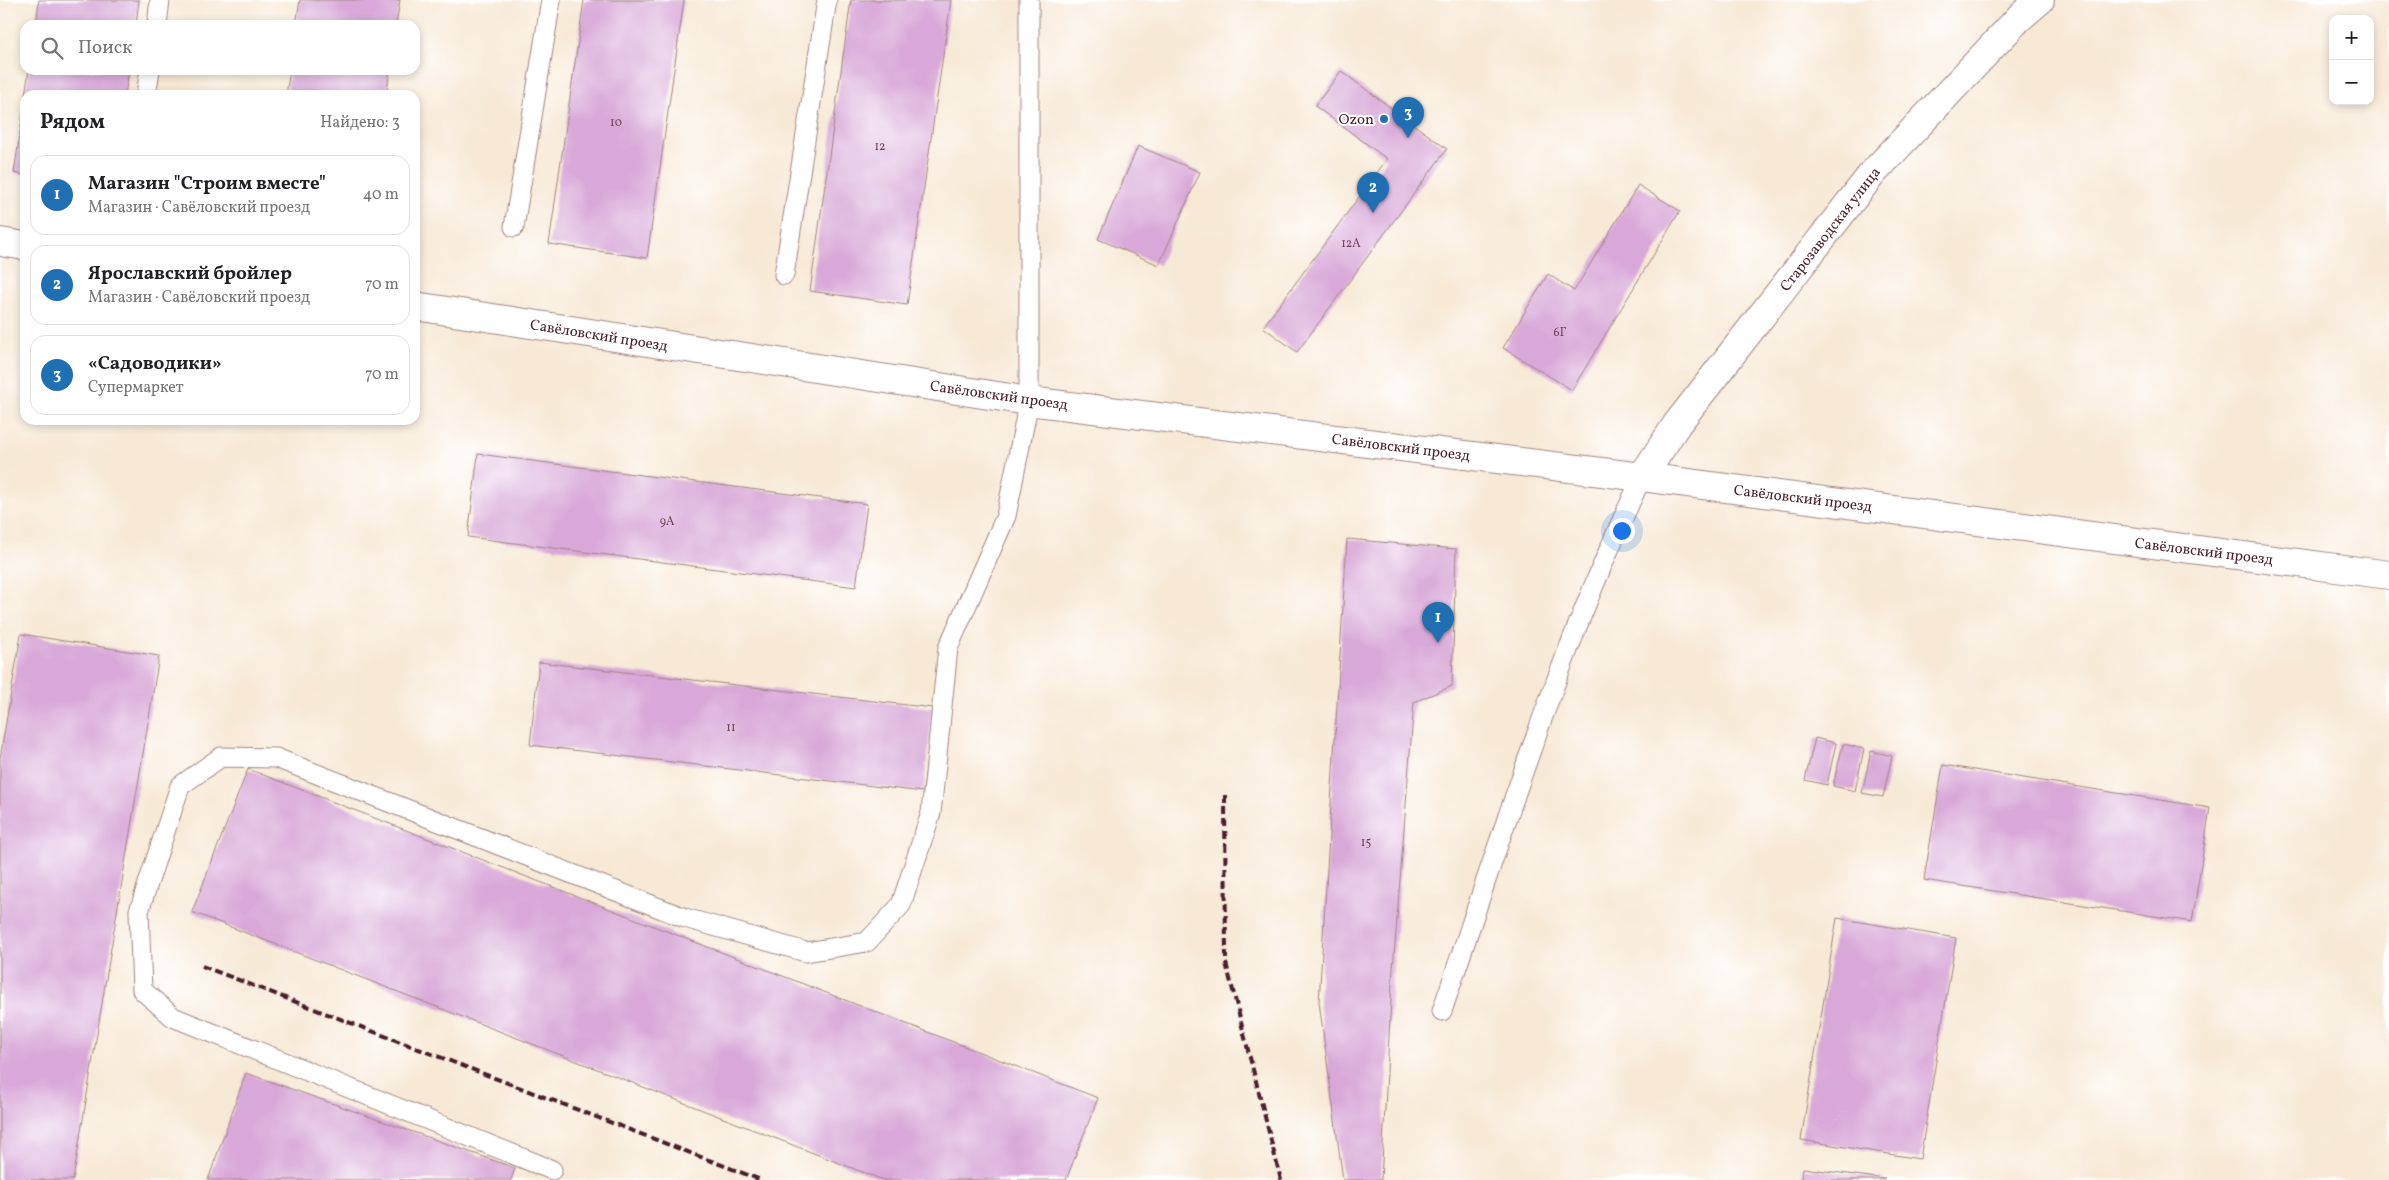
<!DOCTYPE html>
<html lang="ru">
<head>
<meta charset="utf-8">
<style>
	body { margin:0; font-family:Vollkorn,serif; background:#f2f2f2; color:#202124 }
	.controls { position:absolute; right:15px; top:15px; display:grid; overflow:hidden; border-radius:10px; box-shadow:0 2px 8px #0003 }
	.controls button { width:45px; height:45px; display:grid; place-items:center; padding:0; border:0; border-bottom:1px solid #e0e0e0; background:#fff; color:#202124; font:25px sans-serif }
	.you { position:absolute; left:1621px; top:530px; width:18px; height:18px; margin:-12px; border:4px solid #fff; border-radius:50%; background:#1a73e8; box-shadow:0 0 0 8px #1a73e833 }
	.badge { display:grid; place-items:center; width:32px; height:32px; border-radius:50%; background:#1f6fb2; color:#fff; font-size:16px; font-weight:700 }
	.pin { position:absolute; translate:-50% -41px; filter:drop-shadow(0 1px 2px #0008) }
	.pin::after { content:''; position:absolute; top:26px; width:18px; height:15px; background:inherit; clip-path:polygon(0 0,100% 0,50% 100%) }
	.list { margin:0; padding:0; list-style:none }
	h2 { display:flex; justify-content:space-between; align-items:center; height:65px; margin:0; padding:0 20px; font-size:21px }
	h2 small { font-size:16px; font-weight:400; color:#757577 }
	.list li { display:grid; grid-template-columns:32px 1fr auto; gap:15px; align-items:center; box-sizing:border-box; height:80px; margin:0 10px 10px; padding:0 10px; border:1px solid #e0e0e0; border-radius:15px }
	.list b { display:block; font-size:19px; white-space:nowrap }
	.list p { margin:0; font-size:16px; white-space:nowrap; color:#757577 }
	.list em { font-size:16px; font-style:normal; color:#757577 }
	.icon { flex:none; width:28px; height:28px; fill:none; stroke:currentColor; stroke-width:2; stroke-linecap:round; stroke-linejoin:round }
	.map { position:relative; flex:none; width:2389px; height:1180px; overflow:hidden }
	.search { position:absolute; background:#fff; box-shadow:0 2px 8px #0003; left:20px; top:20px; width:400px; height:55px; display:flex; align-items:center; gap:12px; box-sizing:border-box; padding:0 18px; border-radius:15px; color:#757577; font-size:19px }
	.panel { position:absolute; background:#fff; box-shadow:0 2px 8px #0003; left:20px; top:90px; width:400px; height:335px; border-radius:15px }
	.map>svg:first-child { display:block }
</style>
</head>
<body>
<div class="map">
<svg width="2389" height="1180" viewBox="0 0 2389 1180">
	<rect width="100%" height="100%" fill="#fff"/>
	<filter id="ink" filterUnits="userSpaceOnUse"><feTurbulence type="fractalNoise" baseFrequency=".02" numOctaves="2"/><feDisplacementMap in="SourceGraphic" scale="10" xChannelSelector="R" yChannelSelector="G"/><feConvolveMatrix kernelMatrix="1 2 1 2 8 2 1 2 1" color-interpolation-filters="sRGB"/></filter>
	<filter id="wash" filterUnits="userSpaceOnUse"><feTurbulence type="fractalNoise" baseFrequency=".0096" numOctaves="4" result="noise"/><feDisplacementMap in="SourceGraphic" scale="20" xChannelSelector="R" yChannelSelector="G"/><feGaussianBlur stdDeviation="1.12" result="paint"/><feColorMatrix in="noise" values="0 0 0 0 0 0 0 0 0 0 0 0 0 0 0 0 0 1.4 0 .05"/><feComposite in="paint" operator="in"/></filter>
	<g filter="url(#wash)">
		<rect width="100%" height="100%" fill="#f7e9d5"/>
		<g id="blocks">
			<!-- building -->
			<path fill="#d8a8d8" d="M39 0H139L136 25H36Z
				M300 0H400L396 25H296Z
				M584 0H684L647 258 549 244Z
				M851 0H951L907 305 810 291Z
				M29 70H129L125 95H25Z
				M290 70H390L386 95H286Z
				M1341 71 1447 149 1297 352 1263 327 1387 159 1315 106Z
				M24 106H25V175L14 173Z
				M1138 146 1200 172 1159 265 1098 239Z
				M1638 185 1680 211 1572 390 1503 348 1548 274 1574 291Z
				M478 454 867 504 856 587 468 537Z
				M1347 539 1456 549 1452 686 1414 702 1392 982 1381 1180H1343L1319 1002Z
				M21 634 159 656 73 1180H0V758Z
				M539 662 933 708 923 792 530 745Z
				M1815 738 1836 743 1827 785 1805 780Z
				M1843 744 1864 749 1855 791 1833 786Z
				M1871 751 1892 756 1883 797 1862 793Z
				M1943 765 2210 808 2192 922 1924 880Z
				M248 769 1098 1098 1066 1180H883L192 912Z
				M1837 918 1956 938 1920 1159 1801 1140Z
				M246 1073 515 1168 511 1180H208Z
				M1803 1168 1885 1179V1180H1801Z"/>
		</g>
	</g>
	<g filter="url(#ink)">
		<use href="#blocks" fill-opacity="0" stroke="#a08480" stroke-width="1"/>
		<g fill="none" stroke-linecap="round" stroke-linejoin="round">
			<defs>
				<path id="service" d="M157 25 160 0
					M146 95 150 70
					M514 227 551 0
					M784 275 827 0
					M1442 1011C1503 831 1560 649 1642 477
					M552 1170 173 1017 142 990 139 911 180 786 221 757 276 758 685 918 806 952 867 942 901 905 931 813 948 648 1006 516 1029 401V0"/>
				<path id="minor" d="M1642 477 1677 424 1872 174 2019 18 2040 0"/>
				<path id="secondary" d="M0 242 25 246
					M415 306 1029 401 1642 477 2389 575"/>
			</defs>
			<!-- service casing -->
			<use href="#service" stroke="#a08480" stroke-width="21"/>
			<!-- minor casing -->
			<use href="#minor" stroke="#a08480" stroke-width="30"/>
			<!-- secondary casing -->
			<use href="#secondary" stroke="#a08480" stroke-width="30"/>
			<!-- service -->
			<use href="#service" stroke="#fff" stroke-width="19"/>
			<!-- minor -->
			<use href="#minor" stroke="#fff" stroke-width="28"/>
			<!-- secondary -->
			<use href="#secondary" stroke="#fff" stroke-width="28"/>
			<!-- rail -->
			<path stroke="#4a1f2b" stroke-width="4" stroke-dasharray="8 4" stroke-linecap="butt" d="M1225 795 1226 963 1281 1180
				M202 966 761 1180"/>
		</g>
	</g>
	<!-- markers -->
	<circle fill="#1f6fb2" stroke="#fff" stroke-width="2" cx="1384" cy="119" r="5"/>
	<g text-anchor="middle" stroke-width="4" stroke-linejoin="round" paint-order="stroke">
		<!-- number labels -->
		<g font-size="12" fill="#6e4156">
			<text x="616" y="126">10</text>
			<text x="880" y="150">12</text>
			<text x="1351" y="247">12А</text>
			<text x="1560" y="336">6Г</text>
			<text x="667" y="525">9А</text>
			<text x="731" y="731">11</text>
			<text x="1366" y="846">15</text>
		</g>
		<!-- poi labels -->
		<g font-size="15" fill="#4a1f2b" stroke="#fff" text-anchor="end">
			<text x="1374" y="124">Ozon</text>
		</g>
		<!-- street labels -->
		<g font-size="15" fill="#4a1f2b" stroke="#fff">
			<text transform="translate(1830 229) rotate(-52)" y="5">Старозаводская улица</text>
			<text transform="translate(599 335) rotate(9)" y="5">Савёловский проезд</text>
			<text transform="translate(999 395) rotate(8)" y="5">Савёловский проезд</text>
			<text transform="translate(1401 447) rotate(7)" y="5">Савёловский проезд</text>
			<text transform="translate(1803 498) rotate(7)" y="5">Савёловский проезд</text>
			<text transform="translate(2204 551) rotate(7)" y="5">Савёловский проезд</text>
		</g>
	</g>
</svg>
<div class="controls">
<button>+</button>
<button>−</button>
</div>
<div class="you"></div>
<div class="pin badge" style="left:1438px;top:643px">1</div>
<div class="pin badge" style="left:1373px;top:213px">2</div>
<div class="pin badge" style="left:1408px;top:138px">3</div>
<div class="search"><svg class="icon" aria-label="search" viewBox="0 0 24 24"><circle cx="10" cy="10" r="6"/><path d="M15 15l6 6"/></svg>Поиск</div>
<section class="panel">
<h2>Рядом<small>Найдено: 3</small></h2>
<ul class="list">
<li><span class="badge">1</span><div><b>Магазин &quot;Строим вместе&quot;</b><p>Магазин · Савёловский проезд</p></div><em>40 m</em></li>
<li><span class="badge">2</span><div><b>Ярославский бройлер</b><p>Магазин · Савёловский проезд</p></div><em>70 m</em></li>
<li><span class="badge">3</span><div><b>«Садоводики»</b><p>Супермаркет</p></div><em>70 m</em></li>
</ul>
</section>
</div>
</body>
</html>
